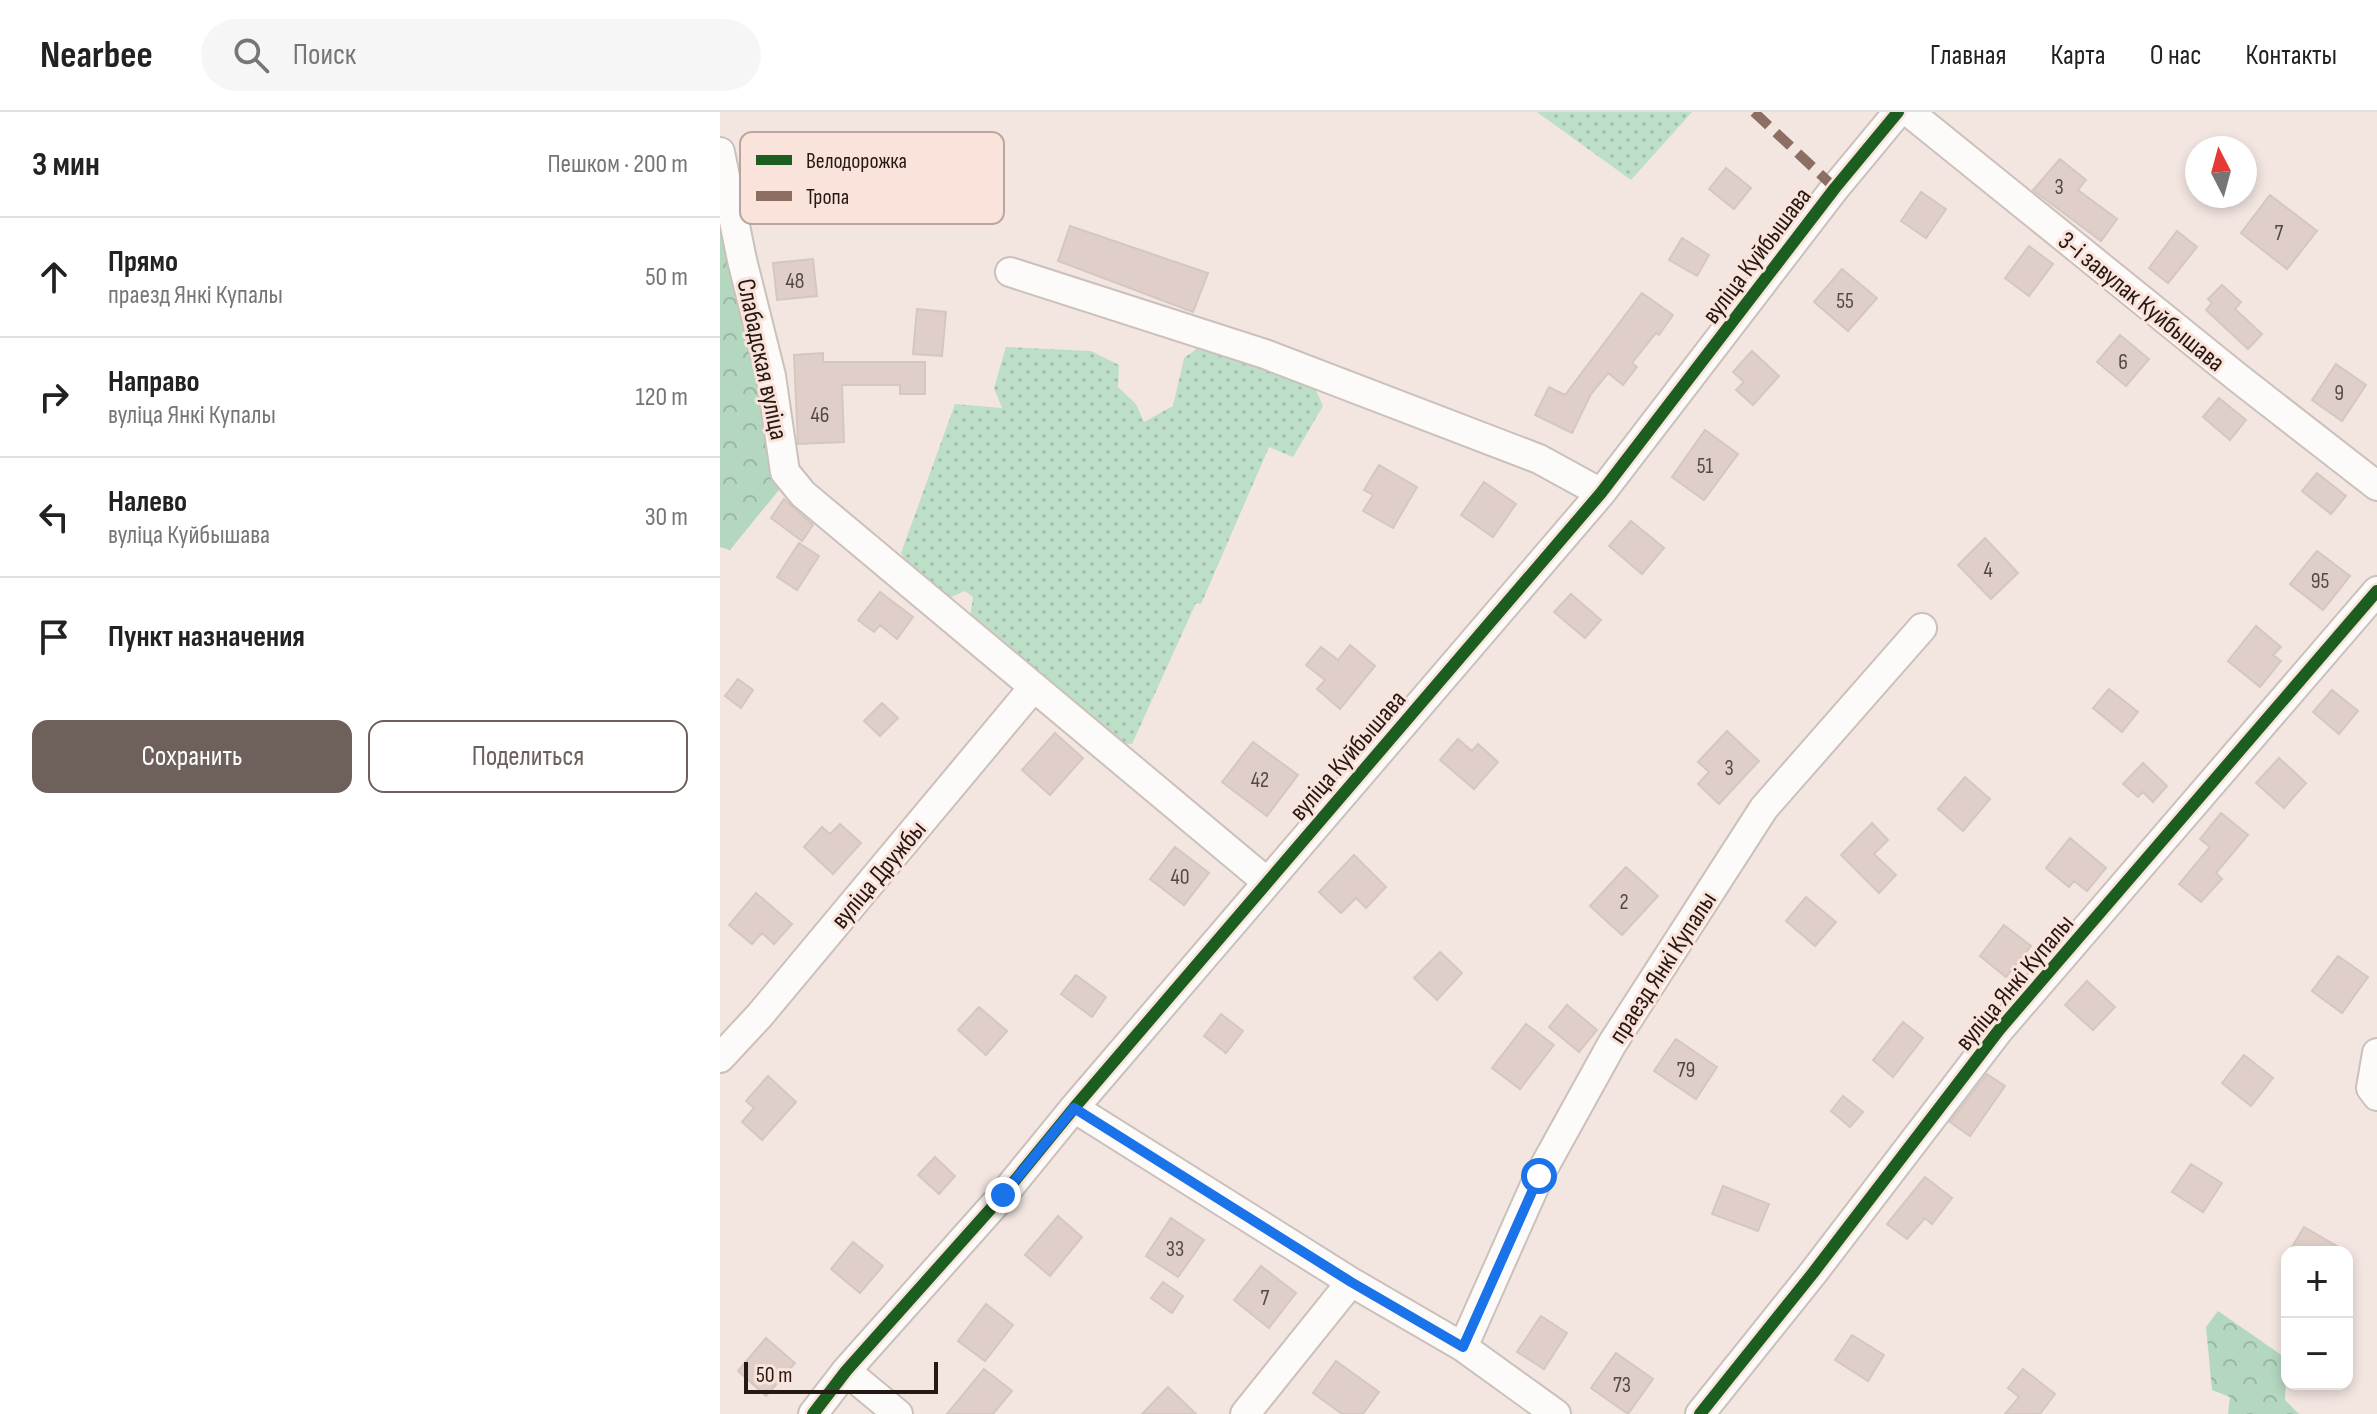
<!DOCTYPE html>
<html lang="ru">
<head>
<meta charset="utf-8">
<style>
	body { margin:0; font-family:"Sofia Sans Condensed",sans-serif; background:#f6f6f6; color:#222 }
	.controls { position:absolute; right:24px; bottom:24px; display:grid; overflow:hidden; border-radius:16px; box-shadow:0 4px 12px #0003 }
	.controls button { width:72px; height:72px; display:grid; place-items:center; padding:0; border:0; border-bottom:2px solid #e0e0e0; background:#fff; color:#222; font:40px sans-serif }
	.compass { position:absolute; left:1465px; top:24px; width:72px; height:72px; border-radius:50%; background:#fff; box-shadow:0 4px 12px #0003; rotate:354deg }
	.scale { position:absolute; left:24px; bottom:20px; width:194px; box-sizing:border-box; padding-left:8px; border:4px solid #261813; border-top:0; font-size:22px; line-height:28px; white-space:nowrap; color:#261813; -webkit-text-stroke:6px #fae3da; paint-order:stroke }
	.stop { position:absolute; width:24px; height:24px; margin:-18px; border:6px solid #1a73e8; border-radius:50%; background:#fff }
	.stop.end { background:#1a73e8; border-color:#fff; box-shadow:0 2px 8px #0008 }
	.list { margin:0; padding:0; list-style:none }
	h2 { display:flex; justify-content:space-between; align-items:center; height:104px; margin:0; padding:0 32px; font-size:34px }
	h2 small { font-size:26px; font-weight:400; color:#767676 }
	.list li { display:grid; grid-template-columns:52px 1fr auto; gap:24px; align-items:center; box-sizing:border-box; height:120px; padding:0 32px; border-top:2px solid #e0e0e0 }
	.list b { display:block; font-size:30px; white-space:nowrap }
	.list p { margin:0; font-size:26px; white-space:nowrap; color:#767676 }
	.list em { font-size:26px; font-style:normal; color:#767676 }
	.actions { display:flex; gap:16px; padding:24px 32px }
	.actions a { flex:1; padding:18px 0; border:2px solid #6e605b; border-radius:16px; text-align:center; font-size:28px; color:#6e605b }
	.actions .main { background:#6e605b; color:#fff }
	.icon { flex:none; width:44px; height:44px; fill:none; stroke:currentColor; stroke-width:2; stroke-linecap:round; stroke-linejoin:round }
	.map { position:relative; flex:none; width:1657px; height:1302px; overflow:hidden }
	header { display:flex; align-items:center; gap:48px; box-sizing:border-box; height:112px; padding:0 40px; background:#fff; border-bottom:2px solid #e0e0e0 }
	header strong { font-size:38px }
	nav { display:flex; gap:44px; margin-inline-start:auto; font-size:28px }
	.search { width:560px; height:72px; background:#f6f6f6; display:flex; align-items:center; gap:20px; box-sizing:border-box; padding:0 28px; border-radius:44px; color:#767676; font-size:30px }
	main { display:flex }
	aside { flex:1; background:#fff }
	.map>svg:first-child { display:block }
</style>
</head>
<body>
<header>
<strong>Nearbee</strong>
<div class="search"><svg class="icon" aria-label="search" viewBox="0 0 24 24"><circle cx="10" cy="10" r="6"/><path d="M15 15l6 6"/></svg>Поиск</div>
<nav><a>Главная</a><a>Карта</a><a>О нас</a><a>Контакты</a></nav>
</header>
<main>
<aside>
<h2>3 мин<small>Пешком · 200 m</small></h2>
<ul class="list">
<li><svg class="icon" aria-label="ahead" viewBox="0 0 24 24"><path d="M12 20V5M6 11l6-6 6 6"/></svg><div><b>Прямо</b><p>праезд Янкі Купалы</p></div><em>50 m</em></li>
<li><svg class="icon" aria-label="right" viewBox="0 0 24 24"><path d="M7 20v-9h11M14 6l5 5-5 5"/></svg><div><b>Направо</b><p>вуліца Янкі Купалы</p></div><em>120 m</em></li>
<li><svg class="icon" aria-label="left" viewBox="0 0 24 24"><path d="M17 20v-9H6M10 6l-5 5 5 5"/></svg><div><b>Налево</b><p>вуліца Куйбышава</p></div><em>30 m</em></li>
<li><svg class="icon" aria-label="arrive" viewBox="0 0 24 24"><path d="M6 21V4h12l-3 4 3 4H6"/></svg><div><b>Пункт назначения</b></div></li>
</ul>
<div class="actions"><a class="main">Сохранить</a><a>Поделиться</a></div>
</aside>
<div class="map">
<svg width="1657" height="1302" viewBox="0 0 1657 1302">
	<defs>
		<pattern id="grass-dots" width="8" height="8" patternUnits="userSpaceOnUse" patternTransform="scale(2)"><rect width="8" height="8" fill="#bddec7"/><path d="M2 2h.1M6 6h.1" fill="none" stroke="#a2beaa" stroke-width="1.8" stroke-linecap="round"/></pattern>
		<pattern id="forest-crowns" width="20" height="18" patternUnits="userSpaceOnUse" patternTransform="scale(2)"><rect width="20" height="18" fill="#b4d7c0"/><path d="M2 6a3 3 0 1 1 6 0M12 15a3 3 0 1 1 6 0" fill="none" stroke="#9bb8a4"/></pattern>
	</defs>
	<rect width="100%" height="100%" fill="#f3e6e1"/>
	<!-- grass -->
	<path fill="url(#grass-dots)" d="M817 0H972L911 68Z
		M286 235 371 239 399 253 398 275 416 292 424 310 453 294 464 246 478 236 561 259 594 274 603 294 573 345 549 335 481 492 476 491 412 632 397 631 250 506 253 485 245 479 231 485 195 463 181 441 235 292 282 296 274 276Z"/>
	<!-- forest -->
	<path fill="url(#forest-crowns)" d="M0 77 18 175 20 199 30 212 40 261 59 378 10 438 0 435Z
		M1498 1199 1567 1247 1565 1288 1579 1302H1508L1510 1285 1492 1278 1486 1215Z"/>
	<!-- building -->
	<path fill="#e0cfc8" stroke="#d4c7c2" stroke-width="2" d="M1340 47 1366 68 1358 78 1397 107 1381 129 1313 78Z
		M1006 56 1031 76 1014 97 989 77Z
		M1201 80 1226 97 1206 126 1181 109Z
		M1550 83 1597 119 1567 157 1521 121Z
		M350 114 488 161 473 200 338 149Z
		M1457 119 1477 135 1448 171 1429 156Z
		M962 126 989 143 977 164 949 148Z
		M1309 134 1333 152 1309 184 1285 166Z
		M93 147 97 184 57 188 53 151Z
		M1122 157 1157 186 1128 219 1094 190Z
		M1502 173 1521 190 1515 197 1542 222 1528 237 1486 198 1492 191 1488 187Z
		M922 181 953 203 939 223 936 221 912 251 917 255 903 273 888 261 871 282 852 321 815 303 829 275 845 283Z
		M197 197 226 200 222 244 193 242Z
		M1400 223 1429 247 1406 274 1377 250Z
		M1032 239 1059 264 1033 293 1016 278 1024 270 1013 260Z
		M103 241V250H205V282H180V273H122L124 330 78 332 74 243Z
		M1616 252 1646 273 1622 309 1592 288Z
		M1499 286 1526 308 1510 328 1483 305Z
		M985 318 1018 342 984 388 952 365Z
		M659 353 697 375 673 416 643 399 653 383 644 378Z
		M1597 361 1626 384 1611 402 1582 379Z
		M764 370 796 392 773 425 741 403Z
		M64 387 93 413 82 429 51 406Z
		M911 409 944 436 922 462 889 434Z
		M1265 426 1298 461 1271 487 1238 453Z
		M79 431 99 444 77 478 57 465Z
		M1597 439 1630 464 1603 498 1570 472Z
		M160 480 193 505 177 527 160 513 154 520 138 508Z
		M851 482 881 508 865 526 834 500Z
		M1536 514 1561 535 1553 543 1561 549 1540 575 1508 549Z
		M630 533 655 554 620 597 597 577 605 568 586 553 601 535 618 548Z
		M18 567 33 578 21 596 5 584Z
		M1389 577 1418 600 1402 620 1373 596Z
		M1612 578 1638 599 1619 622 1593 600Z
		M162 591 178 606 160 624 144 609Z
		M1007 619 1039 649 999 692 978 672 989 660 978 650Z
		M335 621 363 646 330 683 302 658Z
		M738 627 752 639 758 632 778 650 754 677 720 648Z
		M533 630 578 663 547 704 502 670Z
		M1559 646 1586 671 1564 696 1536 671Z
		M1423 651 1447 674 1433 690 1423 680 1418 685 1403 672Z
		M1245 665 1270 687 1243 719 1218 697Z
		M1501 701 1528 723 1496 761 1502 767 1481 790 1459 772 1490 735 1480 727Z
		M1152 711 1168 728 1154 742 1176 763 1159 781 1121 743Z
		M120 712 141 731 113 762 84 735 102 715 110 722Z
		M1350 726 1386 756 1367 779 1354 769 1349 775 1326 756Z
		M455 735 489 761 464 793 430 767Z
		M634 743 666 775 646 796 636 786 621 801 599 780Z
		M906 755 938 784 902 823 870 794Z
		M36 781 72 812 54 832 42 821 32 832 9 813Z
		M1086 785 1116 810 1095 834 1066 809Z
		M1284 813 1311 834 1286 865 1260 844Z
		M720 840 742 861 717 888 694 866Z
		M1618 844 1648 865 1622 901 1592 879Z
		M356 863 386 885 372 905 341 882Z
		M1367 869 1395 895 1373 918 1345 893Z
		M847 893 877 918 859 940 829 915Z
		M259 895 287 919 266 943 238 918Z
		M501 902 523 919 506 941 484 924Z
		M1183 910 1203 926 1173 965 1153 948Z
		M806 912 834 933 800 977 772 956Z
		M956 927 997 955 976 987 934 959Z
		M1524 943 1553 966 1531 994 1502 971Z
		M1267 962 1285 974 1250 1024 1230 1010Z
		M48 964 76 990 42 1028 22 1010 34 996 26 989Z
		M1123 984 1143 1000 1130 1015 1111 999Z
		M215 1045 235 1064 219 1082 198 1063Z
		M1471 1052 1502 1071 1483 1100 1452 1080Z
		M1205 1065 1232 1086 1212 1112 1205 1106 1187 1127 1167 1112Z
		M1003 1074 1049 1092 1038 1119 992 1102Z
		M338 1104 362 1125 330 1164 305 1143Z
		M451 1106 484 1128 458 1165 426 1144Z
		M1584 1115 1627 1140H1569Z
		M133 1130 163 1154 140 1181 111 1157Z
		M541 1154 576 1181 549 1216 514 1188Z
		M443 1170 463 1184 452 1201 431 1186Z
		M266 1192 293 1213 265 1249 238 1229Z
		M821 1204 847 1221 824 1257 797 1240Z
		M1132 1223 1164 1243 1148 1269 1115 1248Z
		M46 1226 75 1251 46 1284 18 1259Z
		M896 1241 933 1267 908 1302 871 1276Z
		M616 1249 659 1280 643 1302H622L593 1281Z
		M264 1257 292 1279 273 1302H227Z
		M1303 1257 1335 1282 1320 1302H1285L1299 1285 1288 1276Z
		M448 1275 476 1302H422Z"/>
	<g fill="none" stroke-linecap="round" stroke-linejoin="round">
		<defs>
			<path id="minor" d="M1189 0 1517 265 1657 374
				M0 40 22 148 51 264 65 360 83 382 547 770
				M290 160 545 242 819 347 881 381
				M1657 941 1651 976 1657 984
				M0 946 40 903 313 576
				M354 996 631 1170 743 1235 836 1302
				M743 1235 819 1064 892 932 1044 696 1202 516
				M126 1259 178 1302
				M93 1302 126 1259 283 1083 354 996 881 381 1115 76 1178 0
				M525 1302 631 1170
				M980 1302 1093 1161 1279 918 1657 479"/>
		</defs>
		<!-- minor casing -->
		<use href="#minor" stroke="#ccc0ba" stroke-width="32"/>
		<!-- minor -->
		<use href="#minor" stroke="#fdfbfa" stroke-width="28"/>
		<!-- quiet -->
		<path stroke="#8d6e63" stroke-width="10" stroke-dasharray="20 10" stroke-linecap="butt" d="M1034 0 1115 76"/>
		<defs>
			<path id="cycleway" d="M93 1302 126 1259 283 1083 354 996 881 381 1115 76 1178 0
				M980 1302 1093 1161 1279 918 1657 479"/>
		</defs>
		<!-- cycleway casing -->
		<use href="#cycleway" stroke="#fae3da" stroke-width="17"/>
		<!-- cycleway -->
		<use href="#cycleway" stroke="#1b5e20" stroke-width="12"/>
	</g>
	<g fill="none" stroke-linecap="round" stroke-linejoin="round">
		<!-- route -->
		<path stroke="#1a73e8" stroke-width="10" d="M283 1083 354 996 631 1170 743 1235 819 1064"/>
	</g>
	<g text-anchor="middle" stroke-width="6" stroke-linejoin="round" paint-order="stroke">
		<!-- number labels -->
		<g font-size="22" fill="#564842">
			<text x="1339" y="82">3</text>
			<text x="1559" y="128">7</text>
			<text x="75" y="176">48</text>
			<text x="1125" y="196">55</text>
			<text x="1403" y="257">6</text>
			<text x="1619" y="288">9</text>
			<text x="100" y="310">46</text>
			<text x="985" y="361">51</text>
			<text x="1268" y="465">4</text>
			<text x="1600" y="476">95</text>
			<text x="1009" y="663">3</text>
			<text x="540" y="675">42</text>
			<text x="460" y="772">40</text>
			<text x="904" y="797">2</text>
			<text x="966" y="965">79</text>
			<text x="455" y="1144">33</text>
			<text x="545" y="1193">7</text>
			<text x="902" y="1280">73</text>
		</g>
		<!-- street labels -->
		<g font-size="26" fill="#261813" stroke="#fae3da">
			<text transform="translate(1036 143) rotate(-53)" y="9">вуліца Куйбышава</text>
			<text transform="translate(1422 189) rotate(39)" y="9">3-і завулак Куйбышава</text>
			<text transform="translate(43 247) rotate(78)" y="9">Слабадская вуліца</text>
			<text transform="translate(627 643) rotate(-49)" y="9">вуліца Куйбышава</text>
			<text transform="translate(158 762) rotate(-50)" y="9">вуліца Дружбы</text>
			<text transform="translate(942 855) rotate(-57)" y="9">праезд Янкі Купалы</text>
			<text transform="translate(1294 870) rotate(-50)" y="9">вуліца Янкі Купалы</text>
		</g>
	</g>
	<!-- legend -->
	<rect x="20" y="20" width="264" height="92" rx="12" fill="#fae3da" stroke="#baa69e" stroke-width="2"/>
	<rect x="36" y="43" width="36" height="10" fill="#1b5e20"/>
	<rect x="36" y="79" width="36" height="10" fill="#8d6e63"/>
	<g font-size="22" fill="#261813">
		<text x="86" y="56">Велодорожка</text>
		<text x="86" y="92">Тропа</text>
	</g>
</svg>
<div class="controls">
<button>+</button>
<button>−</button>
</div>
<svg class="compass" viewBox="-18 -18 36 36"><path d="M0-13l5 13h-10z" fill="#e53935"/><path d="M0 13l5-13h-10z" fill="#767676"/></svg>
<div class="scale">50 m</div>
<div class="stop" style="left:819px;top:1064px"></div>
<div class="stop end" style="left:283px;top:1083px"></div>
</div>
</main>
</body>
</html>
